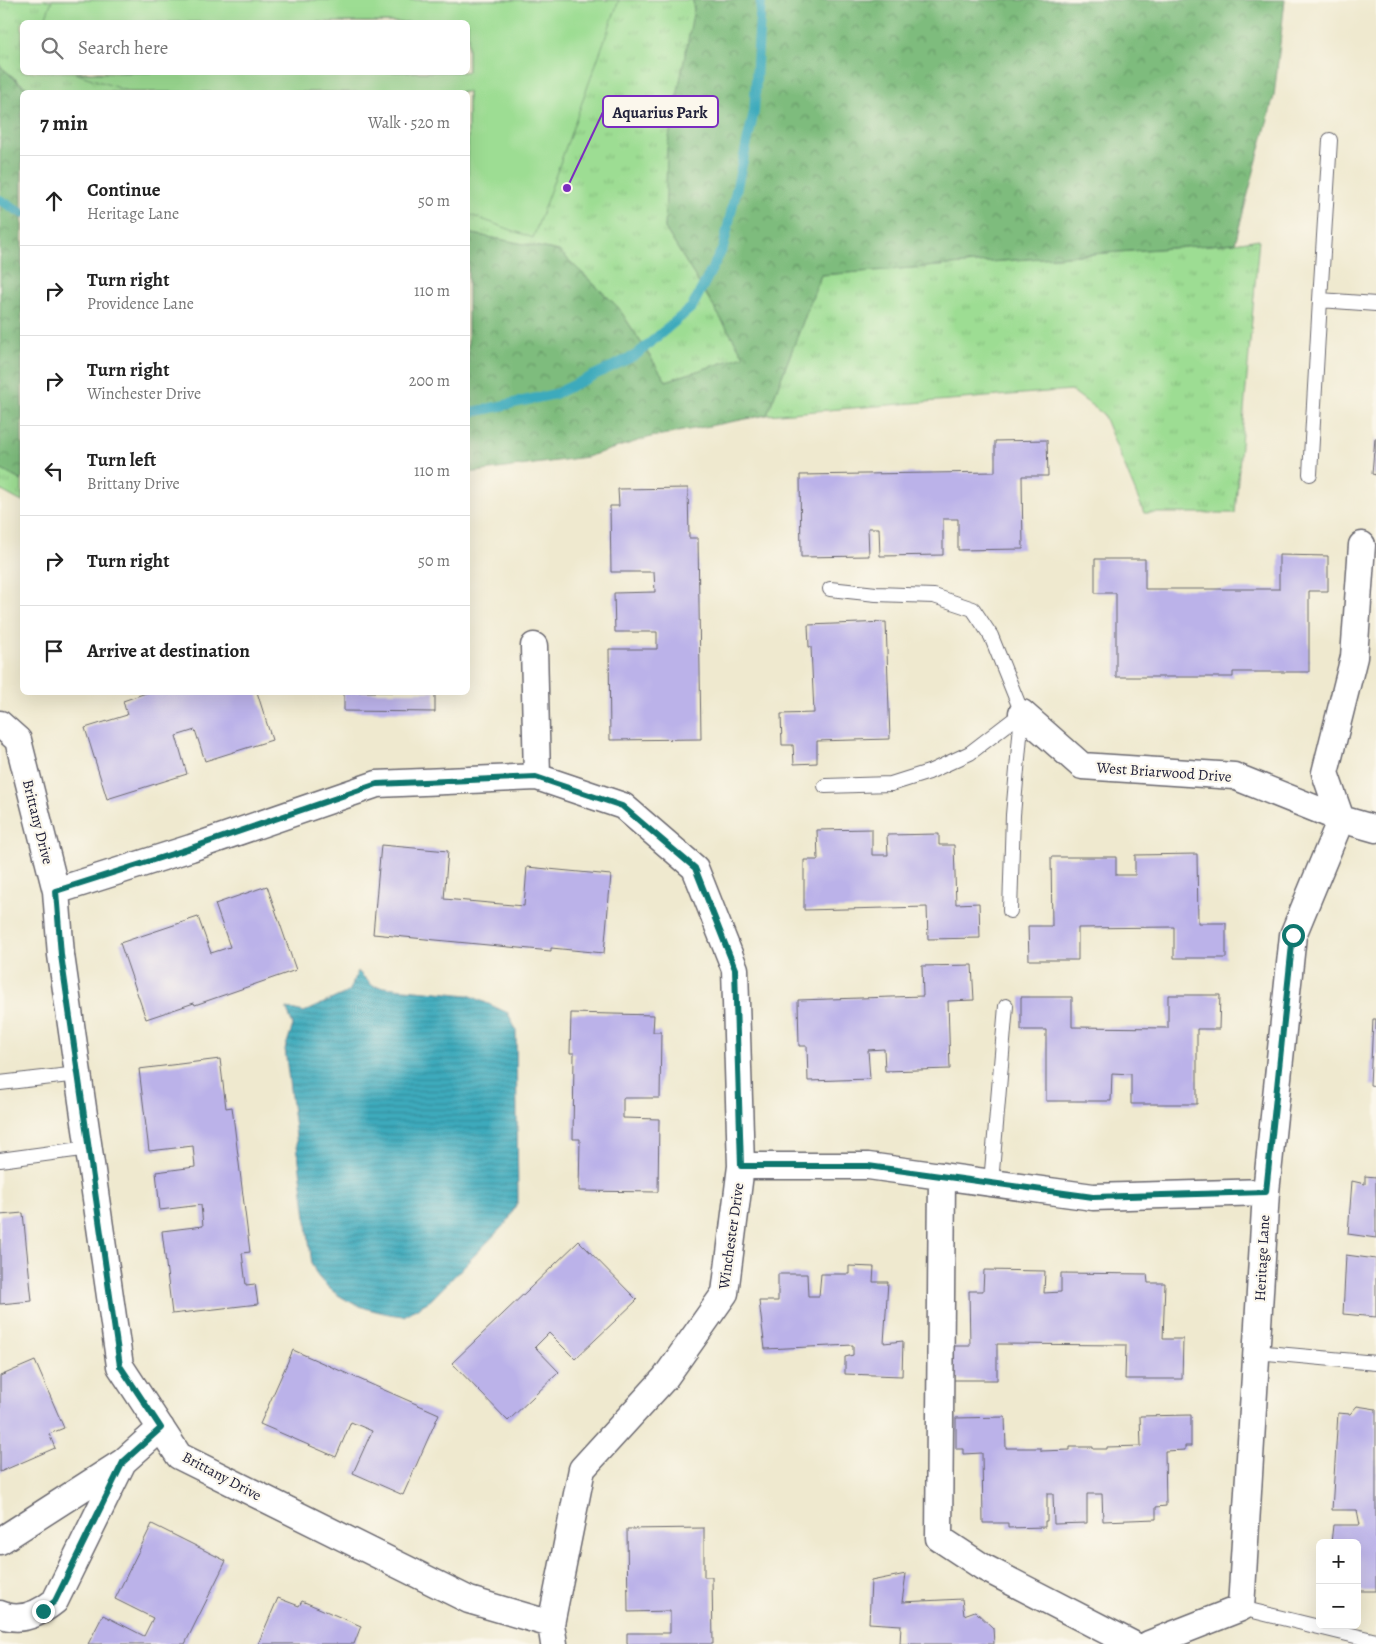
<!DOCTYPE html>
<html lang="en">
<head>
<meta charset="utf-8">
<style>
	body { margin:0; font-family:Alegreya,serif; background:#f6f6f6; color:#222 }
	.controls { position:absolute; right:15px; bottom:15px; display:grid; overflow:hidden; border-radius:8px; box-shadow:0 5px 20px #0002 }
	.controls button { width:45px; height:45px; display:grid; place-items:center; padding:0; border:0; border-bottom:1px solid #e0e0e0; background:#fff; color:#222; font:25px sans-serif }
	.stop { position:absolute; width:15px; height:15px; margin:-11px; border:4px solid #0f766e; border-radius:50%; background:#fff }
	.stop.end { background:#0f766e; border-color:#fff; box-shadow:0 1px 5px #0008 }
	.list { margin:0; padding:0; list-style:none }
	h2 { display:flex; justify-content:space-between; align-items:center; height:65px; margin:0; padding:0 20px; font-size:21px }
	h2 small { font-size:16px; font-weight:400; color:#767676 }
	.list li { display:grid; grid-template-columns:32px 1fr auto; gap:15px; align-items:center; box-sizing:border-box; height:90px; padding:0 20px; border-top:1px solid #e0e0e0 }
	.list b { display:block; font-size:19px; white-space:nowrap }
	.list p { margin:0; font-size:16px; white-space:nowrap; color:#767676 }
	.list em { font-size:16px; font-style:normal; color:#767676 }
	.icon { flex:none; width:28px; height:28px; fill:none; stroke:currentColor; stroke-width:2; stroke-linecap:round; stroke-linejoin:round }
	.map { position:relative; flex:none; width:1376px; height:1644px; overflow:hidden }
	.search { position:absolute; background:#fff; box-shadow:0 5px 20px #0002; left:20px; top:20px; width:450px; height:55px; display:flex; align-items:center; gap:12px; box-sizing:border-box; padding:0 18px; border-radius:8px; color:#767676; font-size:19px }
	.panel { position:absolute; background:#fff; box-shadow:0 5px 20px #0002; left:20px; top:90px; width:450px; height:605px; border-radius:8px }
	.map>svg:first-child { display:block }
</style>
</head>
<body>
<div class="map">
<svg width="1376" height="1644" viewBox="0 0 1376 1644">
	<defs>
		<pattern id="grass-tufts" width="24" height="20" patternUnits="userSpaceOnUse" patternTransform="scale(1.25)"><rect width="24" height="20" fill="#9ddd93"/><path d="M3 7l-1-3M5 7V3M7 7l1-3M15 17l-1-3M17 17v-4M19 17l1-3" fill="none" stroke="#87bd80"/></pattern>
		<pattern id="forest-crowns" width="20" height="18" patternUnits="userSpaceOnUse" patternTransform="scale(1.25)"><rect width="20" height="18" fill="#7ebc7d"/><path d="M2 6a3 3 0 1 1 6 0M12 15a3 3 0 1 1 6 0" fill="none" stroke="#679868"/></pattern>
		<pattern id="water-rules" width="6" height="5" patternUnits="userSpaceOnUse" patternTransform="scale(1.25)"><rect width="6" height="5" fill="#3daabc"/><path d="M0 2.5h6" fill="none" stroke="#338a9a"/></pattern>
	</defs>
	<rect width="100%" height="100%" fill="#fbf7ec"/>
	<filter id="ink" filterUnits="userSpaceOnUse"><feTurbulence type="fractalNoise" baseFrequency=".02" numOctaves="2"/><feDisplacementMap in="SourceGraphic" scale="10" xChannelSelector="R" yChannelSelector="G"/><feConvolveMatrix kernelMatrix="1 2 1 2 8 2 1 2 1" color-interpolation-filters="sRGB"/></filter>
	<filter id="wash" filterUnits="userSpaceOnUse"><feTurbulence type="fractalNoise" baseFrequency=".0096" numOctaves="4" result="noise"/><feDisplacementMap in="SourceGraphic" scale="20" xChannelSelector="R" yChannelSelector="G"/><feGaussianBlur stdDeviation="1.12" result="paint"/><feColorMatrix in="noise" values="0 0 0 0 0 0 0 0 0 0 0 0 0 0 0 0 0 1.4 0 .05"/><feComposite in="paint" operator="in"/></filter>
	<g filter="url(#wash)">
		<rect width="100%" height="100%" fill="#efe9cf"/>
		<!-- grass -->
		<path fill="url(#grass-tufts)" stroke="#608067" fill-rule="evenodd" d="M0 0H693L694 9 665 228 744 356 666 381 618 307 559 251 468 233V92H37L24 86 0 66ZM22 22H468V72H22Z
			M1259 239 1235 513H1144L1103 414 1071 390 767 415 821 275 1235 243Z
			M0 469 22 481V502L0 490Z"/>
		<!-- forest -->
		<path fill="url(#forest-crowns)" stroke="#506f5c" d="M693 0H1285L1274 96 1235 243 821 275 767 415 651 437 586 457 468 473V233L559 251 618 307 666 381 744 356 665 228 667 148 694 9Z
			M0 66 23 86 37 92H22V481L0 469Z"/>
		<!-- pitch -->
		<path fill="#9ddd93" stroke="#608067" d="M52 0H619L533 238 468 214V92H130L75 73 468 72V22H44Z"/>
		<!-- water -->
		<path fill="url(#water-rules)" stroke="#30667c" d="M358 971 373 986 469 995 508 1013 516 1030 518 1201 508 1221 431 1300 404 1316C374 1313 340 1303 320 1279 316 1275 315 1270 312 1265L285 1049 293 1025 286 1008 304 1012 348 992Z"/>
		<g fill="none" stroke-linecap="round" stroke-linejoin="round">
			<!-- stream -->
			<path stroke="#3daabc" stroke-width="10" d="M0 200 22 213
				M468 413 555 394 636 355 692 307 723 248 754 112 761 0"/>
		</g>
		<g id="blocks">
			<!-- building -->
			<path fill="#bbb2e9" d="M1375 438H1376V475L1372 474Z
				M1047 440 1048 476H1022L1023 549 958 550V519H943V555L880 556 879 528H868L869 556 801 557 800 475 995 472V441Z
				M688 488 689 538H698L701 739 610 740 609 649H657V632H615L614 593 655 592 654 572H611L610 506H619L618 489Z
				M1279 555 1328 556V591H1309V672H1233V677H1116V593H1095V559H1145V589H1279Z
				M886 622 890 739 817 741V763L794 764 793 745H782L781 714 814 713 811 647H809L808 625Z
				M149 692H257L272 740 205 761 195 730 176 736 187 774 107 799 85 728 127 715 123 701Z
				M344 692H435V712L344 711Z
				M872 829V855H888L887 835 939 834V845H954L956 904 979 903 980 938 928 939 927 907 804 910V860H818L817 830Z
				M381 845 448 851 444 899 524 906 527 867 611 875 604 953 551 948V951L373 934Z
				M1197 854 1198 923H1226V958H1174V927L1078 928V960H1029L1028 926H1052L1051 857H1116V875H1135V855Z
				M267 886 296 970 195 1005 194 1003 146 1019 120 943 198 917 211 953 230 947 215 904Z
				M972 965 974 1000 948 1001 950 1069 885 1071 884 1049 868 1050 870 1079 808 1081 807 1046H799L798 1000 923 996 922 966Z
				M1168 995H1220L1219 1029H1197V1104H1131V1074L1112 1073 1111 1101H1046V1030H1021V997H1072V1027L1168 1028Z
				M571 1013 654 1015 653 1032H661L660 1098H623V1118L659 1119 658 1192 579 1191 580 1139H573L574 1053H570Z
				M1373 1019H1376V1086L1370 1085Z
				M220 1059 226 1108 232 1107 250 1252 242 1253 246 1285 255 1284 258 1304 172 1314 162 1231 203 1226 201 1205 160 1210 156 1172 195 1167 193 1146 149 1151 139 1069Z
				M1365 1176 1376 1177V1238L1348 1234 1352 1181 1365 1184Z
				M23 1213 32 1301 0 1304V1215Z
				M579 1241 637 1300 575 1359 549 1333 535 1347 559 1372 508 1421 452 1363Z
				M1346 1255 1376 1259V1317L1343 1314Z
				M849 1266 874 1267 873 1282H888L884 1343 903 1341 902 1376 845 1374V1357L853 1355V1345L765 1349 759 1301H778V1274H807L808 1296H819L821 1274H849Z
				M984 1270 1045 1271 1044 1293 1061 1292V1273L1147 1274 1148 1283H1165L1163 1339H1183L1182 1379H1125L1126 1345 997 1344V1380H946L947 1346H970L969 1291H983Z
				M293 1350 439 1414 403 1495 353 1473 372 1431 351 1422 336 1457 260 1424Z
				M35 1361 64 1428 49 1434 55 1448 0 1472V1376Z
				M1357 1406 1376 1409V1591H1357V1543H1331L1333 1525H1360L1357 1510H1332L1338 1413 1350 1414Z
				M1191 1415V1446H1185V1450L1165 1451 1166 1506 1156 1507V1519L1103 1521 1102 1494H1087V1523L1054 1524 1053 1494H1047V1521H1045V1527L1008 1528V1523H983L982 1453 963 1454V1449H956V1418L1005 1417 1006 1448H1041V1451L1070 1450V1447H1093V1449H1107V1447L1141 1446 1140 1416Z
				M152 1524 226 1561 185 1644H88L103 1615 144 1636 153 1618 115 1599Z
				M704 1528V1577H712L713 1644H627V1633H670V1611L628 1612 627 1529Z
				M906 1574 902 1602 962 1599 964 1615 975 1611 993 1628 994 1644H900L901 1625 869 1623 871 1581Z
				M278 1598 299 1606 302 1601 361 1626 354 1644H258Z"/>
		</g>
	</g>
	<g filter="url(#ink)">
		<use href="#blocks" fill-opacity="0" stroke="#6a686f" stroke-width="1"/>
		<g fill="none" stroke-linecap="round" stroke-linejoin="round">
			<defs>
				<path id="service" d="M1330 140 1320 300 1376 304
					M1310 474 1320 300
					M830 589 876 594 934 596 973 609 991 636 1022 713 1013 815 1010 911
					M825 786 891 784 929 772 970 753 1022 713
					M0 1083 78 1074
					M0 1160 89 1148
					M991 1183 1006 1006
					M1256 1352 1376 1363
					M1241 1608 1376 1641"/>
				<path id="minor" d="M534 646 537 777
					M1022 713 1082 766 1234 776 1341 819 1376 829
					M0 724 18 740 56 891 61 955 120 1366 179 1456 469 1600 551 1624
					M56 891 191 848 377 784 537 777 623 806 695 868 735 969 741 1166 725 1293 665 1378 582 1469 551 1624 554 1644
					M741 1166H868L1093 1197 1266 1192
					M942 1176 939 1538 983 1567 1132 1644
					M0 1541 123 1462 161 1428
					M0 1614C20 1623 39 1614 55 1601L123 1462
					M1149 1644 1241 1608 1266 1192 1293 935 1341 819 1325 773 1354 657 1362 545"/>
			</defs>
			<!-- service casing -->
			<use href="#service" stroke="#6a686f" stroke-width="16"/>
			<!-- minor casing -->
			<use href="#minor" stroke="#6a686f" stroke-width="29"/>
			<!-- service -->
			<use href="#service" stroke="#fff" stroke-width="14"/>
			<!-- minor -->
			<use href="#minor" stroke="#fff" stroke-width="26"/>
		</g>
	</g>
	<g fill="none" stroke-linecap="round" stroke-linejoin="round" filter="url(#ink)">
		<!-- route -->
		<path stroke="#0f766e" stroke-width="6" d="M43 1611 55 1601 123 1462 161 1428 120 1366 61 955 56 891 191 848 377 784 536 777 622 806 695 868 735 969 741 1166H868L1093 1197 1266 1192 1293 935"/>
	</g>
	<g text-anchor="middle" stroke-width="4.5" stroke-linejoin="round" paint-order="stroke">
		<!-- street labels -->
		<g font-size="15" fill="#22223b" stroke="#fbf7ec">
			<text transform="translate(1164 772) rotate(4)" y="5">West Briarwood Drive</text>
			<text transform="translate(38 822) rotate(76)" y="5">Brittany Drive</text>
			<text transform="translate(731 1236) rotate(-82)" y="5">Winchester Drive</text>
			<text transform="translate(1262 1258) rotate(-87)" y="5">Heritage Lane</text>
			<text transform="translate(222 1476) rotate(28)" y="5">Brittany Drive</text>
		</g>
	</g>
	<!-- callouts -->
	<path fill="none" stroke="#7b2cbf" stroke-width="2" d="M567 188L603 112"/>
	<circle fill="#7b2cbf" stroke="#fbf7ec" stroke-width="2" cx="567" cy="188" r="5"/>
	<rect fill="#fbf7ec" stroke="#7b2cbf" stroke-width="2" x="603" y="96" width="115" height="31" rx="5"/>
	<g font-size="16" text-anchor="middle" font-weight="bold" fill="#22223b">
		<text x="660" y="118">Aquarius Park</text>
	</g>
</svg>
<div class="controls">
<button>+</button>
<button>−</button>
</div>
<div class="stop" style="left:1293px;top:935px"></div>
<div class="stop end" style="left:43px;top:1611px"></div>
<div class="search"><svg class="icon" aria-label="search" viewBox="0 0 24 24"><circle cx="10" cy="10" r="6"/><path d="M15 15l6 6"/></svg>Search here</div>
<section class="panel">
<h2>7 min<small>Walk · 520 m</small></h2>
<ul class="list">
<li><svg class="icon" aria-label="ahead" viewBox="0 0 24 24"><path d="M12 20V5M6 11l6-6 6 6"/></svg><div><b>Continue</b><p>Heritage Lane</p></div><em>50 m</em></li>
<li><svg class="icon" aria-label="right" viewBox="0 0 24 24"><path d="M7 20v-9h11M14 6l5 5-5 5"/></svg><div><b>Turn right</b><p>Providence Lane</p></div><em>110 m</em></li>
<li><svg class="icon" aria-label="right" viewBox="0 0 24 24"><path d="M7 20v-9h11M14 6l5 5-5 5"/></svg><div><b>Turn right</b><p>Winchester Drive</p></div><em>200 m</em></li>
<li><svg class="icon" aria-label="left" viewBox="0 0 24 24"><path d="M17 20v-9H6M10 6l-5 5 5 5"/></svg><div><b>Turn left</b><p>Brittany Drive</p></div><em>110 m</em></li>
<li><svg class="icon" aria-label="right" viewBox="0 0 24 24"><path d="M7 20v-9h11M14 6l5 5-5 5"/></svg><div><b>Turn right</b></div><em>50 m</em></li>
<li><svg class="icon" aria-label="arrive" viewBox="0 0 24 24"><path d="M6 21V4h12l-3 4 3 4H6"/></svg><div><b>Arrive at destination</b></div></li>
</ul>
</section>
</div>
</body>
</html>
